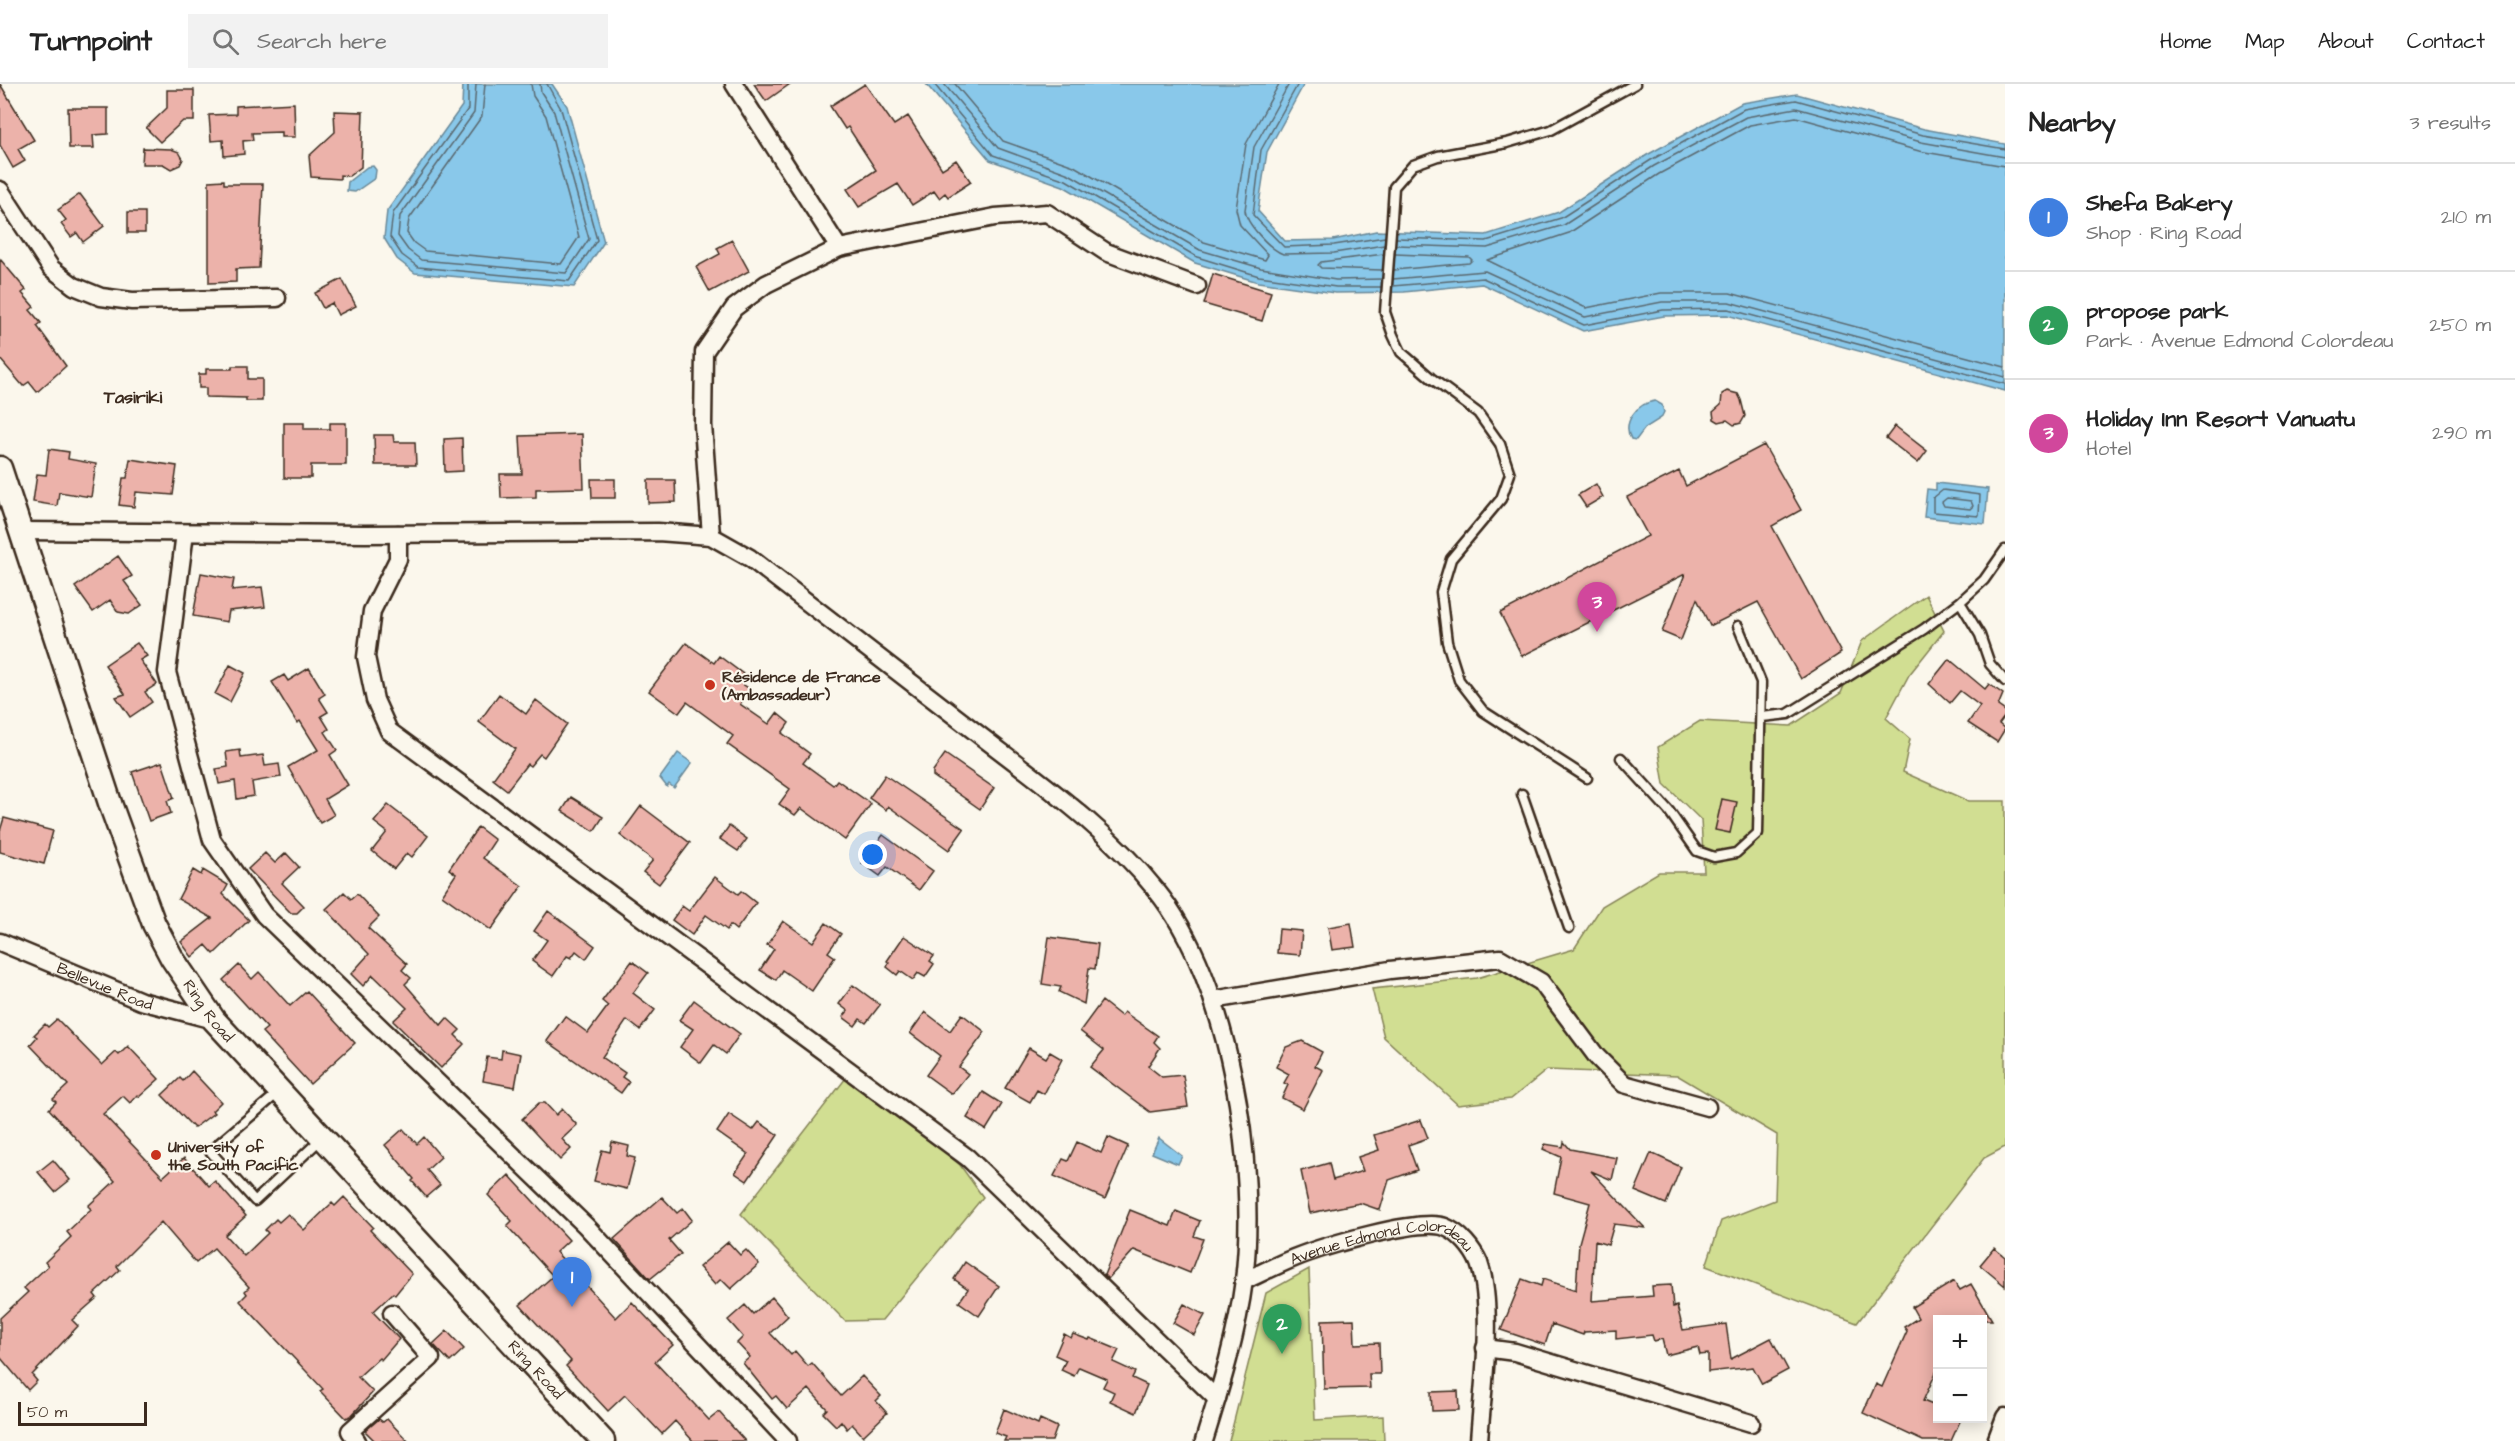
<!DOCTYPE html>
<html lang="en">
<head>
<meta charset="utf-8">
<style>
	body { margin:0; font-family:"Architects Daughter",sans-serif; background:#f2f2f2; color:#222 }
	.controls { position:absolute; right:18px; bottom:18px; display:grid; overflow:hidden; border-radius:0px; box-shadow:0 3px 15px #0003 }
	.controls button { width:54px; height:54px; display:grid; place-items:center; padding:0; border:0; border-bottom:2px solid #e0e0e0; background:#fff; color:#222; font:30px sans-serif }
	.scale { position:absolute; left:18px; bottom:15px; width:129px; box-sizing:border-box; padding-left:6px; border:3px solid #3b2a1e; border-top:0; font-size:16px; line-height:21px; white-space:nowrap; color:#3b2a1e; -webkit-text-stroke:4px #fbf7ec; paint-order:stroke }
	.you { position:absolute; left:873px; top:771px; width:21px; height:21px; margin:-15px; border:4px solid #fff; border-radius:50%; background:#1a73e8; box-shadow:0 0 0 9px #1a73e833 }
	.badge { display:grid; place-items:center; width:39px; height:39px; border-radius:50%; background:#db2777; color:#fff; font-size:20px; font-weight:700 }
	.pin { position:absolute; translate:-50% -50px; filter:drop-shadow(0 2px 3px #0008) }
	.pin::after { content:''; position:absolute; top:32px; width:21px; height:18px; background:inherit; clip-path:polygon(0 0,100% 0,50% 100%) }
	.list { margin:0; padding:0; list-style:none }
	h2 { display:flex; justify-content:space-between; align-items:center; height:78px; margin:0; padding:0 24px; font-size:26px }
	h2 small { font-size:20px; font-weight:400; color:#767676 }
	.list li { display:grid; grid-template-columns:39px 1fr auto; gap:18px; align-items:center; box-sizing:border-box; height:108px; padding:0 24px; border-top:2px solid #e0e0e0 }
	.list b { display:block; font-size:22px; white-space:nowrap }
	.list p { margin:0; font-size:20px; white-space:nowrap; color:#767676 }
	.list em { font-size:20px; font-style:normal; color:#767676 }
	.icon { flex:none; width:33px; height:33px; fill:none; stroke:currentColor; stroke-width:2; stroke-linecap:round; stroke-linejoin:round }
	.map { position:relative; flex:none; width:2005px; height:1357px; overflow:hidden }
	header { display:flex; align-items:center; gap:36px; box-sizing:border-box; height:84px; padding:0 30px; background:#fff; border-bottom:2px solid #e0e0e0 }
	header strong { font-size:28px }
	nav { display:flex; gap:33px; margin-inline-start:auto; font-size:21px }
	.search { width:420px; height:54px; background:#f2f2f2; display:flex; align-items:center; gap:15px; box-sizing:border-box; padding:0 21px; border-radius:0px; color:#767676; font-size:22px }
	main { display:flex }
	aside { flex:1; background:#fff }
	.map>svg:first-child { display:block }
</style>
</head>
<body>
<header>
<strong>Turnpoint</strong>
<div class="search"><svg class="icon" aria-label="search" viewBox="0 0 24 24"><circle cx="10" cy="10" r="6"/><path d="M15 15l6 6"/></svg>Search here</div>
<nav><a>Home</a><a>Map</a><a>About</a><a>Contact</a></nav>
</header>
<main>
<div class="map">
<svg width="2005" height="1357" viewBox="0 0 2005 1357">
	<rect width="100%" height="100%" fill="#fbf7ec"/>
	<filter id="ink" filterUnits="userSpaceOnUse"><feTurbulence type="fractalNoise" baseFrequency=".0167" numOctaves="2"/><feDisplacementMap in="SourceGraphic" scale="12" xChannelSelector="R" yChannelSelector="G"/><feConvolveMatrix kernelMatrix="1 2 1 2 8 2 1 2 1" color-interpolation-filters="sRGB"/></filter>
	<g filter="url(#ink)">
		<!-- green -->
		<path fill="#d1de92" stroke="#868458" stroke-width="1.5" d="M1926 511 1944 547 1909 591 1886 634 1910 655 1903 688 1968 717H2005V1063L1984 1074 1857 1239 1706 1182 1721 1137 1775 1116 1777 1051 1677 991 1547 986 1511 1015 1458 1021 1384 953 1372 905 1477 894 1574 865 1602 822 1659 788H1704L1701 736 1664 700 1658 663 1700 637 1791 642 1841 609 1862 557Z
			M849 990 960 1081 983 1113 882 1236 845 1237 741 1130Z
			M1309 1185 1315 1336 1383 1332 1384 1357H1229L1266 1209Z"/>
		<!-- water -->
		<path fill="#89c8ea" stroke="#6a8998" stroke-width="1.5" d="M463 0H552L567 22 604 158 574 203 415 189 397 175 384 154 387 127 462 22Z
			M926 0H1304L1267 68 1258 127 1285 157 1333 156 1376 147 1486 151 1559 128 1647 71 1742 19 1797 10 1924 45 2005 60V307L1727 231 1664 232 1583 247 1482 200 1404 208 1335 209 1258 198 1195 179 1063 102 990 76Z
			M373 82 376 86 375 94 355 108 347 107 348 98 367 83Z
			M1655 317 1662 321 1664 328 1661 334 1645 344 1636 356 1631 355C1621 338 1638 319 1655 317Z
			M1936 399 1988 405 1985 440 1924 433 1927 405 1936 406Z
			M678 669 692 679 674 704 669 700 667 703 660 694Z
			M1159 1054 1182 1072 1178 1080 1152 1069Z"/>
		<g fill="none" stroke-linecap="round" stroke-linejoin="round">
			<!-- shore -->
			<path stroke="#5a6970" stroke-width="1.5" d="M468 0V25L393 129 390 153 402 171 418 183 569 197 597 156 561 25 547 0
				M476 0 474 29 400 132 398 152 408 166 421 176 566 189 589 155 554 28 541 8 540 0
				M485 0 482 32 409 135 407 149 414 159 425 167 561 180 579 153 546 32 533 12 531 0
				M934 0 993 71 1066 96 1197 173 1259 192 1336 203H1381
				M944 0 998 64 1069 90 1200 166 1261 184 1336 196 1382 195
				M955 0 1003 57 1074 82 1204 158 1265 176 1268 171 1240 141 1236 125 1246 60 1279 0
				M1289 0 1254 63 1245 126C1246 140 1270 165 1283 170L1334 169 1384 161
				M1298 0 1261 66 1253 131 1284 163 1334 161 1385 153
				M2005 82 1919 67 1796 33 1750 41 1659 90 1569 149 1487 176 1586 224 1661 209H1730L2005 283
				M1396 154 1486 157 1561 134 1651 76 1744 25 1796 16 1923 51 2005 65
				M1396 161 1487 164 1564 141 1654 82 1746 33 1796 24 1921 58 2005 73
				M1382 186 1321 184 1318 181 1321 178 1384 170
				M1394 186 1469 179 1472 176 1469 173 1395 170
				M1393 195 1485 187 1585 233 1662 218H1729L2005 293
				M1393 202 1483 194 1584 241 1663 226 1728 225 2005 300
				M1943 406 1980 411 1979 432 1933 428V414Z
				M1947 414 1971 417 1973 422 1970 425 1944 422 1942 418Z"/>
		</g>
		<!-- building -->
		<path fill="#ecb2aa" stroke="#3b2a1e" stroke-width="1.5" d="M0 0 34 56 18 65 25 77 13 84 0 61Z
			M754 0H790L766 17Z
			M865 0 894 41 908 32 942 85 956 76 971 98 948 113 945 109 939 114 934 107 912 121 898 100 859 123 847 105 876 86 848 43 845 45 830 22Z
			M167 6H194V37H183L160 58 146 44 167 24Z
			M294 19 295 53H281V48L252 49 253 56 243 57 244 70 224 72 223 56 211 57 209 31 236 30V22Z
			M68 24H108V50L93 51 94 64H69Z
			M334 27 363 28 361 83 349 92 340 91V95L311 93 309 72 335 48Z
			M143 64 171 65 179 68 183 75 180 81 171 85 163 80H142Z
			M224 96V100H263L259 184 236 185V198L209 199V97Z
			M80 110 104 142 83 158 77 149 71 153 61 140 66 136 58 126Z
			M128 128H145V149H128Z
			M732 156 749 187 710 208 696 183 720 170 717 164Z
			M0 175 26 206 22 209 34 223 30 226 41 239 37 242 66 282 37 308 29 298 23 302 0 275Z
			M1213 190 1271 208 1262 237 1204 220Z
			M342 195 356 222 338 231 332 219 323 224 315 209Z
			M232 282H248V295H262V317H246V314L206 313V304H199V290H206V285H232Z
			M1727 307 1738 310 1741 316 1745 332 1741 339 1734 341 1727 336 1719 338 1714 335 1713 328 1721 321 1722 310Z
			M284 339H304V345H330V339H346V381H311V394H284Z
			M1895 342 1927 367 1918 379 1886 354Z
			M582 350 584 404 536 405V413L501 414 500 390H522L520 352Z
			M374 351H393L394 358H415L416 381H375Z
			M462 354 463 387 445 388 444 355Z
			M1764 361 1801 426 1772 442 1841 569 1801 595 1758 518 1710 542 1697 515 1681 556 1662 548 1685 490 1522 572 1500 529 1648 452 1627 413 1679 387 1686 402Z
			M49 365 69 368 68 375 96 380 91 413 59 408 57 422 33 418 37 390 46 391Z
			M130 375 177 382 173 411 136 408 134 423 119 421 123 394H127Z
			M591 395H615V414H592Z
			M648 396H675L676 418 648 419Z
			M1596 400 1603 413 1586 423 1578 411Z
			M118 472 132 492 124 497 142 521 129 530 118 528 110 516 93 528 75 503Z
			M201 489 234 495 232 506 262 503 265 523 229 527 227 538 193 532Z
			M137 559 147 572 140 576 157 600 145 608 152 618 130 633 116 613 125 610 105 581Z
			M686 559 714 579 719 572 743 590 738 597 751 606 740 620 769 640 777 629 789 639 782 649 810 670 803 679 833 701 837 696 871 720 845 756 801 724 795 731 779 720 790 705 727 660 733 652 687 618 679 629 649 607Z
			M1949 575 1985 605 1989 600 2003 610 1998 622 2005 627V632L1999 640 2005 645 1997 658 1968 639 1980 622 1960 607 1950 619 1929 600Z
			M230 581 245 589 230 618 215 610Z
			M309 584 325 610 319 614 328 628 321 632 329 645 325 648 337 666 330 671 348 701 325 715 334 731 320 739 288 683 318 666 300 637 297 639 272 598 284 591 288 597Z
			M499 610 526 630 536 616 567 640 544 673 540 670 530 682 527 680 507 706 493 695 515 665 479 638Z
			M240 666 241 674 263 671 265 682 279 680 281 693 252 698 254 712 237 715 235 697 219 700 216 685 228 683 226 668Z
			M945 670 994 704 980 725 933 692V687Z
			M162 678 174 714 167 717 171 729 149 737 132 688Z
			M885 691 964 745 949 766 888 722 886 726 869 714Z
			M571 713 603 733 594 747 562 727Z
			M1722 715 1737 718 1730 749 1715 746Z
			M388 721 428 752 412 773 407 769 394 785 372 767 387 748 374 738Z
			M641 722 690 759 659 800 643 788 653 776 620 751Z
			M4 734 53 747 44 780 0 768V747Z
			M729 742 747 755 738 767 720 755Z
			M478 743 495 756 483 774 522 802 491 846 442 811 456 790 449 785Z
			M883 751 933 787 919 806 887 783 880 792 862 779Z
			M265 769 275 779 286 769 299 783 282 799 304 822 297 829H291L248 785Z
			M193 786 201 791 203 786 228 801 223 810 249 836 214 870 206 861 192 873 181 858 212 834 178 815Z
			M715 793 738 810 741 807 756 819 736 846 730 841 727 846 706 831 692 851 672 836 682 822 689 827Z
			M344 808 351 815 357 810 379 833 368 844 407 880 402 886 411 894 405 900 441 941 447 934 460 946 455 951 464 960 441 984 393 937 407 924 373 891 363 902 351 890 369 870 326 825Z
			M548 827 595 862 586 875 576 867 571 874 567 872 553 892 532 877 547 856 534 847Z
			M783 837 813 858 826 839 841 850 828 868 835 873 812 907 782 886 776 896 760 886 774 865 767 861Z
			M1351 839 1355 863 1332 866 1328 843Z
			M1279 845 1302 847 1300 871 1277 869Z
			M904 852 934 872 930 877 934 880 925 893 918 889 913 896 900 887 897 891 887 883 889 879 887 877Z
			M1049 853 1098 860 1095 885 1089 884 1084 920 1059 908 1061 903 1042 900Z
			M632 877 648 889 633 909 655 926 640 946 627 936 602 973 625 989 622 993 629 998 621 1009 547 957 565 932 588 949 608 922 602 917Z
			M239 881 252 895 259 888 290 922 307 907 355 959 310 1000 262 948 267 944 223 896Z
			M853 901 880 921 866 939 860 935 855 942 843 933 848 927 839 920Z
			M694 916 740 950 726 970 714 961 701 979 680 963 693 945 679 936Z
			M1102 917 1121 932 1124 928 1158 952 1154 958 1160 964 1148 982 1162 993 1183 991 1188 1023 1150 1028 1090 983 1104 966 1080 947Z
			M925 928 950 947 962 930 985 948 959 983 968 990 952 1010 926 991 940 972 910 949Z
			M57 935 102 981 116 968 119 971 128 962 159 995 139 1013 137 1011 130 1019 123 1012 103 1030 163 1093 184 1074 209 1102 215 1097 246 1132 225 1151 244 1172 268 1149 265 1146 276 1135 279 1138 288 1130 304 1146 332 1119 335 1122 344 1113 373 1143 370 1146 412 1190 395 1211 393 1209 373 1228 399 1255 381 1276 379 1274 358 1293 373 1308 351 1332 346 1334 320 1307 323 1305 240 1217 247 1210 245 1207 249 1203 214 1164 196 1179 161 1138 117 1182 120 1186 94 1210 97 1214 72 1236 78 1242 32 1291 37 1297 28 1306 0 1273V1234L28 1208 24 1204 48 1182 45 1178 71 1153 67 1148 91 1125 88 1122 115 1097 49 1025 56 1018 53 1015 68 1001 30 961 37 953 34 951 45 940 48 943Z
			M1302 957 1322 968 1315 982 1323 986 1303 1025 1282 1014 1288 1001 1284 999 1289 990 1276 983 1286 963Z
			M1029 964 1046 974 1050 968 1062 975 1044 1010 1037 1006 1030 1018 1005 1004Z
			M502 966 521 970 515 1003 483 997 487 973 501 975Z
			M192 987 221 1018 212 1027 214 1029 194 1044 162 1011 180 994 183 997Z
			M983 1008 1002 1020 986 1046 967 1034Z
			M539 1019H545L556 1031 562 1025 577 1041 562 1055 571 1065 560 1076 522 1035Z
			M729 1030 753 1046 759 1038 778 1051 747 1097 735 1089 748 1070 717 1048Z
			M1421 1036 1428 1054 1408 1061 1417 1086 1389 1096 1380 1126 1360 1119 1310 1129 1301 1087 1329 1079 1333 1096 1363 1087 1358 1073 1379 1066 1374 1051Z
			M403 1045 417 1060 424 1053 441 1073 427 1086 440 1101 426 1113 412 1097 414 1095 385 1061Z
			M1108 1053 1128 1062 1105 1115 1054 1092 1063 1075 1068 1077 1077 1058 1101 1069Z
			M612 1058 629 1062 627 1072 635 1074 627 1105 594 1097 602 1066 610 1068Z
			M1564 1058 1570 1065 1617 1074 1612 1096 1591 1087 1645 1144 1614 1140 1608 1161 1595 1157 1592 1217 1653 1212 1652 1202 1671 1201 1673 1223 1677 1222 1683 1246 1726 1240 1731 1275 1771 1254 1788 1286 1762 1300 1753 1283 1708 1288V1270L1700 1271 1698 1263 1666 1271 1662 1255 1654 1257 1652 1251 1616 1255V1246L1584 1248 1583 1251 1552 1240 1545 1261 1501 1246 1522 1195 1541 1202 1543 1195 1576 1206 1579 1159 1590 1119 1554 1109 1561 1073 1543 1065 1545 1060 1563 1063Z
			M1651 1069 1681 1083 1666 1120 1635 1107Z
			M53 1076 70 1096 55 1108 38 1088Z
			M509 1091 569 1156 556 1168 616 1234 632 1218 673 1261 655 1278 709 1336 719 1328 745 1357H693L675 1337 662 1350 625 1311 608 1327 566 1282 571 1277 520 1221 553 1192 507 1142 512 1137 488 1111Z
			M662 1113 677 1129 683 1124 692 1136 669 1156 681 1170 650 1195 614 1155Z
			M1130 1126 1170 1142 1176 1127 1200 1137 1194 1152 1203 1155 1190 1189 1134 1166 1108 1195 1104 1191Z
			M728 1158 740 1171 746 1166 759 1180 731 1205 721 1195 715 1201 699 1183Z
			M1994 1164 2005 1173V1202L1980 1181Z
			M965 1178 999 1202 979 1232 959 1218 968 1205 954 1195Z
			M1954 1197 1960 1206 1971 1200 1992 1236H1938V1284L1923 1317 1938 1323V1335H1961L1951 1357H1923L1863 1329 1876 1300 1882 1303 1907 1247 1904 1243 1918 1234 1912 1223Z
			M772 1213 788 1232 770 1249 791 1271 795 1267 808 1282 812 1279 841 1312 862 1292 881 1312 876 1317 887 1329 863 1352 852 1340 847 1345 841 1337 836 1342 823 1329 827 1325 809 1305 787 1325 776 1312 772 1315 743 1279 750 1273 737 1259 743 1253 728 1236 745 1221 753 1230Z
			M1184 1220 1205 1231 1194 1251 1173 1239Z
			M1354 1235 1355 1260 1379 1259 1380 1290H1369L1370 1304 1324 1305 1322 1236Z
			M447 1247 464 1265 450 1278 433 1260Z
			M1064 1250 1071 1254 1073 1250 1089 1256 1090 1254 1119 1266 1113 1278 1135 1288 1132 1294 1147 1301 1136 1329 1110 1317 1114 1308 1103 1303 1107 1295 1079 1283 1074 1292 1061 1286 1066 1276 1055 1271Z
			M1458 1307 1459 1326 1432 1327 1431 1308Z
			M1004 1325 1038 1340 1040 1335 1057 1343 1052 1357H1004L1006 1353 995 1349Z
			M379 1335 383 1338 387 1335 408 1357H375L365 1347Z"/>
		<g fill="none" stroke-linecap="round" stroke-linejoin="round">
			<defs>
				<path id="lane" d="M1960 518 1980 551 1990 580 2005 597
					M1762 633 1788 630 1924 545 1960 518 1984 496 2005 466
					M1621 674 1669 727 1697 767 1714 773 1736 769 1758 749 1761 598 1738 542
					M1587 694 1483 627 1459 596 1447 558 1441 508 1451 475 1501 415 1510 390 1500 360 1478 329 1431 294 1401 268 1393 251 1385 228 1392 134 1394 103 1413 81 1438 72 1507 59 1551 46 1635 0
					M1522 710 1569 844
					M279 1008 210 1067 255 1117 322 1054"/>
				<g id="street">
					<path d="M734 0 839 164"/>
					<path d="M0 106 51 184 74 202 101 213 132 217 277 214"/>
					<path d="M20 447 365 450 658 448 711 452 750 474C827 534 905 593 982 653 1043 700 1107 745 1156 806 1230 897 1258 1082 1244 1196 1237 1251 1220 1305 1204 1357"/>
					<path d="M185 449 167 588 212 756 264 831 586 1142 788 1357"/>
					<path d="M398 450V475L372 527 366 573 375 616 389 647 968 1074 1217 1315"/>
					<path d="M711 452 703 341 704 268 734 224 766 200 839 164 995 133 1047 129 1106 168 1197 202"/>
					<path id="s1" d="M0 858 141 917 214 936"/>
					<path d="M1213 916 1390 886 1500 874 1541 898 1597 973 1624 1000 1707 1023"/>
					<path id="s2" d="M1244 1197C1261 1189 1277 1181 1294 1174 1321 1163 1420 1133 1445 1143 1460 1149 1473 1165 1479 1179 1495 1224 1482 1309 1479 1357"/>
					<path d="M1485 1264 1515 1268 1751 1339"/>
					<path d="M357 1357 350 1347 431 1274 392 1229"/>
					<path d="M1996 1357 2005 1333"/>
				</g>
				<g id="secondary">
					<path id="s3" d="M0 384 111 722 154 840 172 874 214 936 603 1357"/>
				</g>
			</defs>
			<!-- lane casing -->
			<use href="#lane" stroke="#3b2a1e" stroke-width="13"/>
			<!-- street casing -->
			<use href="#street" stroke="#3b2a1e" stroke-width="21"/>
			<!-- secondary casing -->
			<use href="#secondary" stroke="#3b2a1e" stroke-width="27"/>
			<!-- lane -->
			<use href="#lane" stroke="#fbf7ec" stroke-width="8"/>
			<!-- street -->
			<use href="#street" stroke="#fbf7ec" stroke-width="16"/>
			<!-- secondary -->
			<use href="#secondary" stroke="#fbf7ec" stroke-width="22"/>
		</g>
	</g>
	<!-- markers -->
	<g fill="#c8321e" stroke="#fbf7ec" stroke-width="2">
		<circle cx="710" cy="601" r="6"/>
		<circle cx="156" cy="1071" r="6"/>
	</g>
	<g text-anchor="middle" stroke-width="4.5" stroke-linejoin="round" paint-order="stroke">
		<!-- poi labels -->
		<g font-size="16" font-weight="bold" fill="#3b2a1e" stroke="#fbf7ec" text-anchor="start">
			<text x="722" y="598">Résidence de France<tspan x="722" dy="18">(Ambassadeur)</tspan></text>
			<text x="168" y="1068">University of<tspan x="168" dy="18">the South Pacific</tspan></text>
		</g>
		<!-- street labels -->
		<g font-size="16" fill="#3b2a1e" stroke="#fbf7ec">
			<text dy="6" stroke="none"><textPath href="#s1" startOffset="114">Bellevue Road</textPath></text>
			<text dy="6" stroke="none"><textPath href="#s3" startOffset="584">Ring Road</textPath></text>
			<text dy="6" stroke="none"><textPath href="#s2" startOffset="148">Avenue Edmond Colordeau</textPath></text>
			<text dy="6" stroke="none"><textPath href="#s3" startOffset="1070">Ring Road</textPath></text>
		</g>
		<!-- neighbourhood labels -->
		<g font-size="18" font-weight="bold" fill="#3b2a1e" stroke="#fbf7ec">
			<text x="133" y="319">Tasiriki</text>
		</g>
	</g>
</svg>
<div class="controls">
<button>+</button>
<button>−</button>
</div>
<div class="scale">50 m</div>
<div class="you"></div>
<div class="pin badge" style="left:572px;top:1223px;background:#3f7fe0">1</div>
<div class="pin badge" style="left:1282px;top:1270px;background:#2e9e5b">2</div>
<div class="pin badge" style="left:1597px;top:548px;background:#d1479c">3</div>
</div>
<aside>
<h2>Nearby<small>3 results</small></h2>
<ul class="list">
<li><span class="badge" style="background:#3f7fe0">1</span><div><b>Shefa Bakery</b><p>Shop · Ring Road</p></div><em>210 m</em></li>
<li><span class="badge" style="background:#2e9e5b">2</span><div><b>propose park</b><p>Park · Avenue Edmond Colordeau</p></div><em>250 m</em></li>
<li><span class="badge" style="background:#d1479c">3</span><div><b>Holiday Inn Resort Vanuatu</b><p>Hotel</p></div><em>290 m</em></li>
</ul>
</aside>
</main>
</body>
</html>
